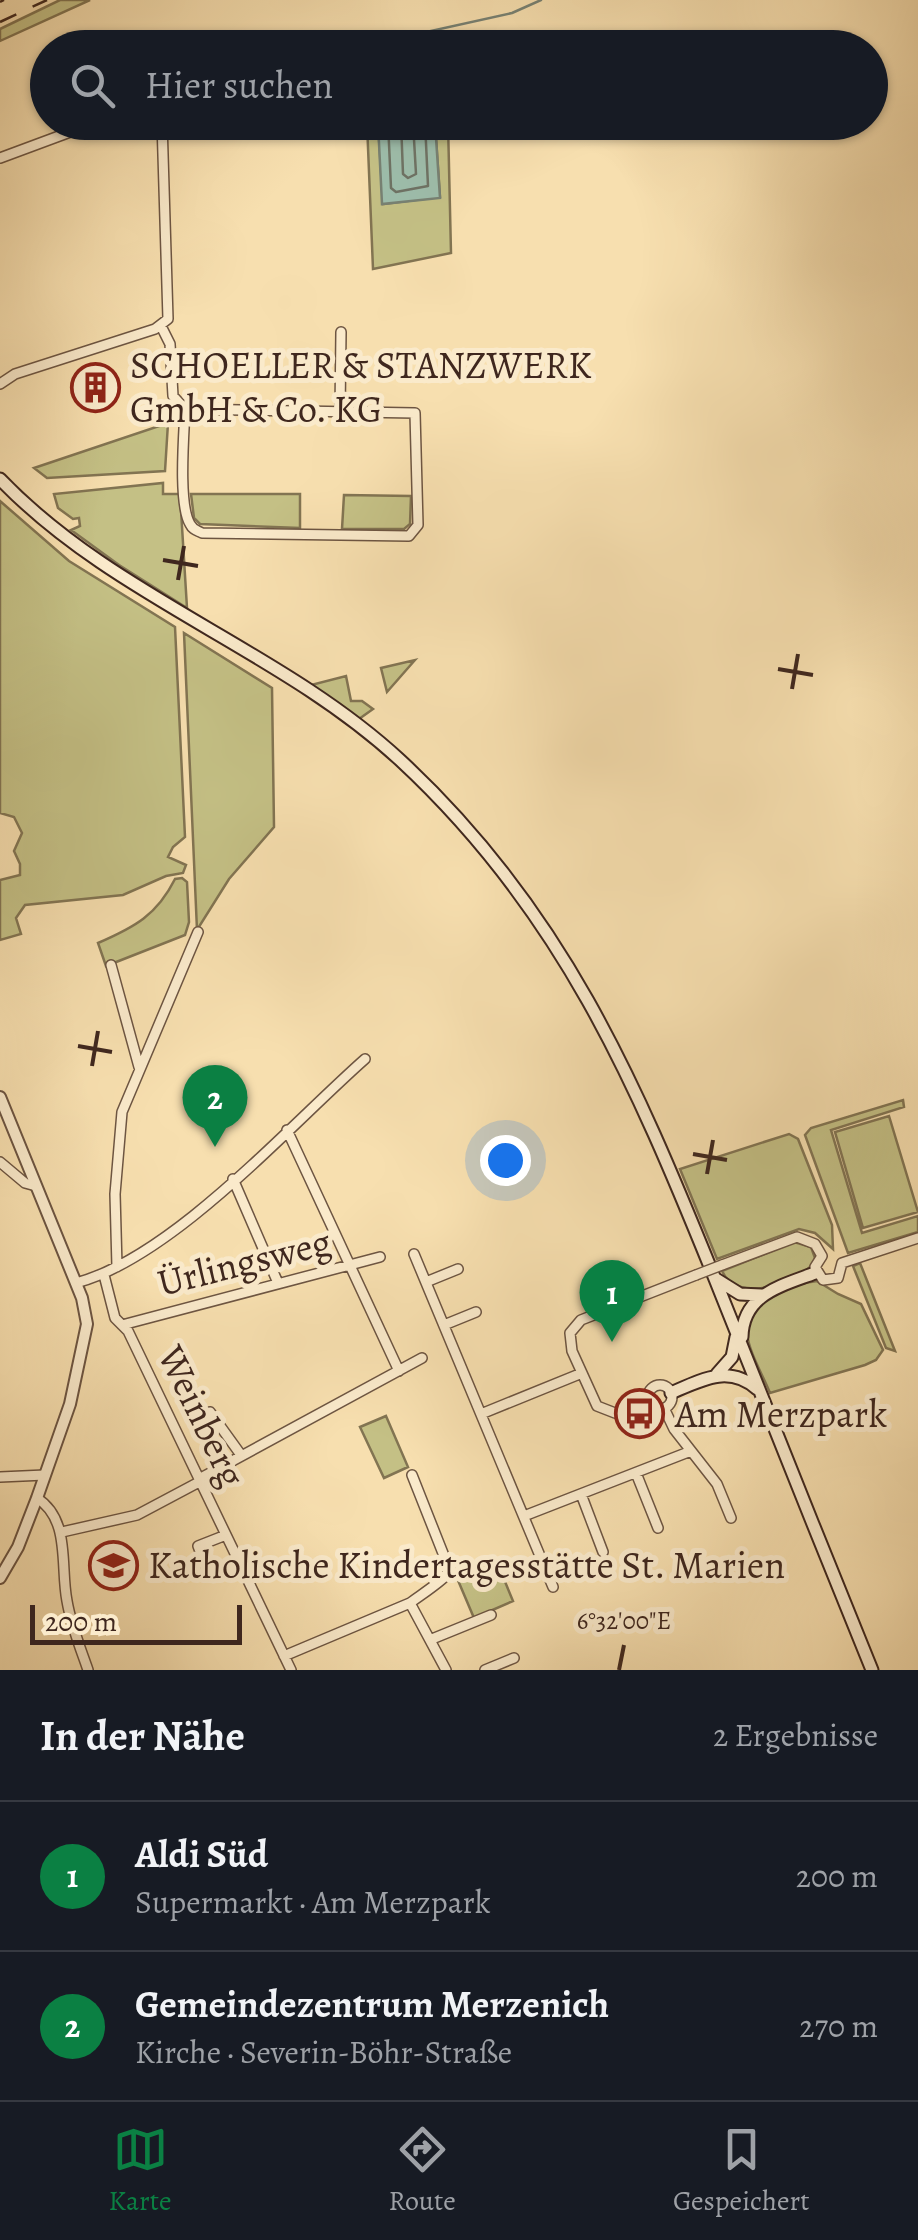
<!DOCTYPE html>
<html lang="de">
<head>
<meta charset="utf-8">
<style>
	body { margin:0; font-family:Alegreya,serif; background:#20242c; color:#f1f3f6 }
	.scale { position:absolute; left:30px; bottom:25px; width:212px; box-sizing:border-box; padding-left:10px; border:5px solid #3f271e; border-top:0; font-size:28px; line-height:35px; white-space:nowrap; color:#3f271e; -webkit-text-stroke:8px #faeacb; paint-order:stroke }
	.you { position:absolute; left:505px; top:1160px; width:35px; height:35px; margin:-25px; border:8px solid #fff; border-radius:50%; background:#1a73e8; box-shadow:0 0 0 15px #1a73e833 }
	.badge { display:grid; place-items:center; width:65px; height:65px; border-radius:50%; background:#0b8043; color:#fff; font-size:32px; font-weight:700 }
	.pin { position:absolute; translate:-50% -82px; filter:drop-shadow(0 2px 5px #0008) }
	.pin::after { content:''; position:absolute; top:52px; width:35px; height:30px; background:inherit; clip-path:polygon(0 0,100% 0,50% 100%) }
	.list { margin:0; padding:0; list-style:none }
	h2 { display:flex; justify-content:space-between; align-items:center; height:130px; margin:0; padding:0 40px; font-size:42px }
	h2 small { font-size:32px; font-weight:400; color:#9ea1a6 }
	.list li { display:grid; grid-template-columns:65px 1fr auto; gap:30px; align-items:center; box-sizing:border-box; height:150px; padding:0 40px; border-top:2px solid #363941 }
	.list b { display:block; font-size:38px; white-space:nowrap }
	.list p { margin:0; font-size:32px; white-space:nowrap; color:#9ea1a6 }
	.list em { font-size:32px; font-style:normal; color:#9ea1a6 }
	.icon { flex:none; width:55px; height:55px; fill:none; stroke:currentColor; stroke-width:2; stroke-linecap:round; stroke-linejoin:round }
	.map { position:relative; flex:none; width:918px; height:1670px; overflow:hidden }
	.search { position:absolute; background:#171b24; box-shadow:0 2px 8px #0004; left:30px; right:30px; top:30px; height:110px; display:flex; align-items:center; gap:25px; box-sizing:border-box; padding:0 35px; border-radius:55px; color:#9ea1a6; font-size:38px }
	.sheet { height:430px; background:#171b24 }
	nav { display:flex; justify-content:space-around; align-items:center; box-sizing:border-box; height:140px; border-top:2px solid #363941; background:#171b24; font-size:28px; color:#9ea1a6 }
	nav a { display:grid; justify-items:center; gap:5px }
	nav .on { color:#0b8043 }
	.map>svg:first-child { display:block }
</style>
</head>
<body>
<div class="map">
<svg width="918" height="1670" viewBox="0 0 918 1670">
	<rect width="100%" height="100%" fill="#f7dfaf"/>
	<filter id="stains"><feTurbulence type="fractalNoise" baseFrequency=".002" numOctaves="4"/><feColorMatrix values="0 0 0 0 .2 0 0 0 0 .09 0 0 0 0 .02 0 0 0 .5 -.17"/></filter>
	<radialGradient id="worn" r=".72"><stop offset=".6" stop-color="#630" stop-opacity="0"/><stop offset="1" stop-color="#630" stop-opacity=".3"/></radialGradient>
	<!-- green -->
	<path fill="#c4c085" stroke="#827452" stroke-width="2.5" d="M60 0H90L0 41V29Z
		M367 123H378L383 204 440 197 435 123H448L451 253 373 269Z
		M168 423 165 471 47 478 34 468Z
		M163 483V494H180L187 608 119 565 71 530 80 526 79 518 73 519 58 508 54 494Z
		M191 494H300V528L200 524 194 518Z
		M344 495 411 496 410 524 404 529H342Z
		M0 501 69 561 175 627 185 837 173 847 168 857 186 865 183 873 166 876 123 895 25 905 16 918 21 934 0 940V880L20 875V864L14 851 22 833 14 817 0 813Z
		M184 633 272 688 274 827 229 879 197 930Z
		M415 660 387 692 381 668Z
		M346 676 351 701H362L373 709 359 719 311 685Z
		M182 878 187 882 189 922 185 935 106 966 98 943C135 927 157 915 175 879Z
		M903 1100 904 1107 831 1130 862 1233 918 1216V1232L848 1253 805 1135 811 1128Z
		M889 1116 918 1212 863 1228 835 1132Z
		M789 1134 798 1139 832 1225 833 1249 815 1233 799 1229 717 1259 680 1169Z
		M794 1242 811 1247 815 1258 814 1263C795 1284 737 1304 722 1271Z
		M860 1263 895 1351 886 1348 853 1266Z
		M817 1281 838 1294 861 1304 883 1350 876 1360 865 1365 770 1393C763 1375 749 1353 747 1333 743 1300 791 1284 817 1281Z
		M386 1416 408 1467 384 1478 360 1427Z
		M501 1572 513 1601 474 1618 457 1578 465 1573Z"/>
	<!-- water -->
	<path fill="#9dbdab" stroke="#778173" stroke-width="2.5" d="M378 123H435L440 198 382 204Z"/>
	<g fill="none" stroke-linecap="round" stroke-linejoin="round">
		<!-- shore -->
		<path stroke="#6e7264" stroke-width="2.5" d="M388 122 391 188 396 192 428 186 425 122
			M401 122 403 174 408 178 416 174 413 122"/>
		<!-- stream -->
		<path stroke="#778173" stroke-width="2.5" d="M354 48 512 13 541 0"/>
		<defs>
			<path id="minor" d="M0 158 97 122
				M161 326 170 344 173 396 185 409 415 413 418 525 409 536 202 533C196 530 193 530 190 524 178 504 184 434 185 409
				M0 384 15 374 155 329 168 319 162 122
				M340 411 341 332
				M111 965 139 1067
				M287 1130 399 1371
				M0 1162 25 1183 36 1186
				M233 1179 278 1283
				M414 1254 553 1587
				M822 1256 815 1267 823 1280 838 1278 842 1263
				M842 1263 918 1238
				M722 1265 797 1237 815 1244 822 1256
				M117 1267 115 1194 122 1112 198 932
				M104 1275 115 1318 128 1331 291 1670
				M426 1282 458 1269
				M76 1283C173 1257 288 1127 365 1059
				M122 1325 380 1257
				M444 1325 476 1312
				M648 1397a12 12 0 1 1 24 0a12 12 0 1 1-24 0Z
				M649 1401 615 1413 597 1406 572 1351 570 1333 581 1320 696 1275
				M664 1408 674 1429 717 1484 731 1518
				M210 1412 241 1455
				M481 1414 582 1373
				M636 1473 658 1528
				M0 1477 45 1475
				M199 1479 422 1358
				M581 1494 603 1552
				M37 1498C71 1520 60 1566 67 1601 71 1625 80 1647 88 1670
				M524 1516 691 1451
				M62 1532 137 1515 201 1481
				M205 1565 198 1546 226 1535
				M410 1603C419 1596 446 1579 450 1571L412 1475
				M432 1639 491 1615
				M284 1656 410 1603 446 1670
				M485 1670 514 1658"/>
			<path id="tertiary" d="M0 1097 82 1298 87 1324 70 1404 37 1498 18 1547 0 1578"/>
			<path id="secondary" d="M0 479C114 598 280 649 400 760 562 910 634 1079 715 1279 767 1409 819 1540 872 1670
				M716 1279 740 1294 761 1295
				M742 1337C743 1294 781 1286 815 1273
				M717 1374 732 1357 736 1337
				M671 1393C701 1380 729 1364 757 1389"/>
		</defs>
		<!-- minor casing -->
		<use href="#minor" stroke="#6d5542" stroke-width="12"/>
		<!-- tertiary casing -->
		<use href="#tertiary" stroke="#6d5542" stroke-width="14"/>
		<!-- secondary casing -->
		<use href="#secondary" stroke="#3f271e" stroke-width="15"/>
		<!-- minor -->
		<use href="#minor" stroke="#faeacb" stroke-width="9"/>
		<!-- tertiary -->
		<use href="#tertiary" stroke="#faeacb" stroke-width="10"/>
		<!-- secondary -->
		<use href="#secondary" stroke="#faeacb" stroke-width="11"/>
		<!-- rail -->
		<path stroke="#3f271e" stroke-width="2.5" stroke-dasharray="18 18" stroke-linecap="butt" d="M0 2 4 0
			M0 22 47 0"/>
		<defs>
			<path id="minor-bridge" d="M696 1275 722 1265"/>
		</defs>
		<!-- minor-bridge casing -->
		<use href="#minor-bridge" stroke="#6d5542" stroke-width="12" stroke-linecap="butt"/>
		<!-- minor-bridge -->
		<use href="#minor-bridge" stroke="#faeacb" stroke-width="9"/>
	</g>
	<!-- ticks -->
	<path fill="none" stroke="#3f271e" stroke-width="4" d="M163 560 198 566M178 580 184 546M778 669 813 675M792 689 798 654M78 1046 112 1052M92 1066 98 1031M693 1154 727 1160M707 1174 713 1140M619 1670 624 1645"/>
	<!-- icons -->
	<defs>
		<symbol id="building-ring" viewBox="-11 -11 22 22"><circle r="9.5" fill="#faeacb" stroke="#8f2418" stroke-width="1.5"/><path d="M-4-6H4V6H1V3H-1V6H-4ZM-2.5-4.3h1.7v1.8h-1.7ZM.8-4.3h1.7v1.8H.8ZM-2.5-1h1.7V.8h-1.7ZM.8-1h1.7V.8H.8Z" fill="#8f2418"/></symbol>
		<symbol id="bus-ring" viewBox="-11 -11 22 22"><circle r="9.5" fill="#faeacb" stroke="#8f2418" stroke-width="1.5"/><path d="M-5-6H5V4H4V6H2V4H-2V6H-4V4H-5ZM-3.5-4V0h7V-4ZM-3.5 1.2v1.5H-2V1.2ZM2 1.2v1.5H3.5V1.2Z" fill="#8f2418"/></symbol>
		<symbol id="school-ring" viewBox="-11 -11 22 22"><circle r="9.5" fill="#faeacb" stroke="#8f2418" stroke-width="1.5"/><path d="M0-5L7-2L0 1L-7-2ZM-4 1L0 2.5L4 1V4Q0 6-4 4Z" fill="#8f2418"/></symbol>
	</defs>
	<g fill-rule="evenodd">
		<use href="#building-ring" x="68" y="360" width="55" height="55"/>
		<use href="#bus-ring" x="612" y="1386" width="55" height="55"/>
		<use href="#school-ring" x="86" y="1538" width="55" height="55"/>
	</g>
	<g text-anchor="middle" stroke-width="10" stroke-linejoin="round" paint-order="stroke">
		<!-- poi labels -->
		<g font-size="38" fill="#3f271e" stroke="#faeacb" text-anchor="start">
			<text x="130" y="378">SCHOELLER &amp; STANZWERK<tspan x="130" dy="44">GmbH &amp; Co. KG</tspan></text>
			<text x="675" y="1427">Am Merzpark</text>
			<text x="148" y="1578">Katholische Kindertagesstätte St. Marien</text>
		</g>
		<!-- street labels -->
		<g font-size="38" fill="#3f271e" stroke="#faeacb">
			<text transform="translate(244 1262) rotate(-14)" y="13">Ürlingsweg</text>
			<text transform="translate(202 1416) rotate(64)" y="13">Weinberg</text>
		</g>
	</g>
	<g font-size="25" text-anchor="middle" fill="#3f271e" stroke="#faeacb" stroke-width="10" stroke-linejoin="round" paint-order="stroke">
		<text x="624" y="1629">6°32'00"E</text>
	</g>
	<rect width="100%" height="100%" filter="url(#stains)"/>
	<rect width="100%" height="100%" fill="url(#worn)"/>
</svg>
<div class="scale">200 m</div>
<div class="you"></div>
<div class="pin badge" style="left:612px;top:1342px">1</div>
<div class="pin badge" style="left:215px;top:1147px">2</div>
<div class="search"><svg class="icon" aria-label="search" viewBox="0 0 24 24"><circle cx="10" cy="10" r="6"/><path d="M15 15l6 6"/></svg>Hier suchen</div>
</div>
<section class="sheet">
<h2>In der Nähe<small>2 Ergebnisse</small></h2>
<ul class="list">
<li><span class="badge">1</span><div><b>Aldi Süd</b><p>Supermarkt · Am Merzpark</p></div><em>200 m</em></li>
<li><span class="badge">2</span><div><b>Gemeindezentrum Merzenich</b><p>Kirche · Severin-Böhr-Straße</p></div><em>270 m</em></li>
</ul>
</section>
<nav>
<a class="on"><svg class="icon" aria-label="map" viewBox="0 0 24 24"><path d="M3 6l6-2 6 2 6-2v14l-6 2-6-2-6 2zM9 4v14M15 6v14"/></svg>Karte</a>
<a><svg class="icon" aria-label="directions" viewBox="0 0 24 24"><path d="M12 3l9 9-9 9-9-9zM9 14v-3h6M13 9l2 2-2 2"/></svg>Route</a>
<a><svg class="icon" aria-label="saved" viewBox="0 0 24 24"><path d="M7 4h10v16l-5-4-5 4z"/></svg>Gespeichert</a>
</nav>
</body>
</html>
